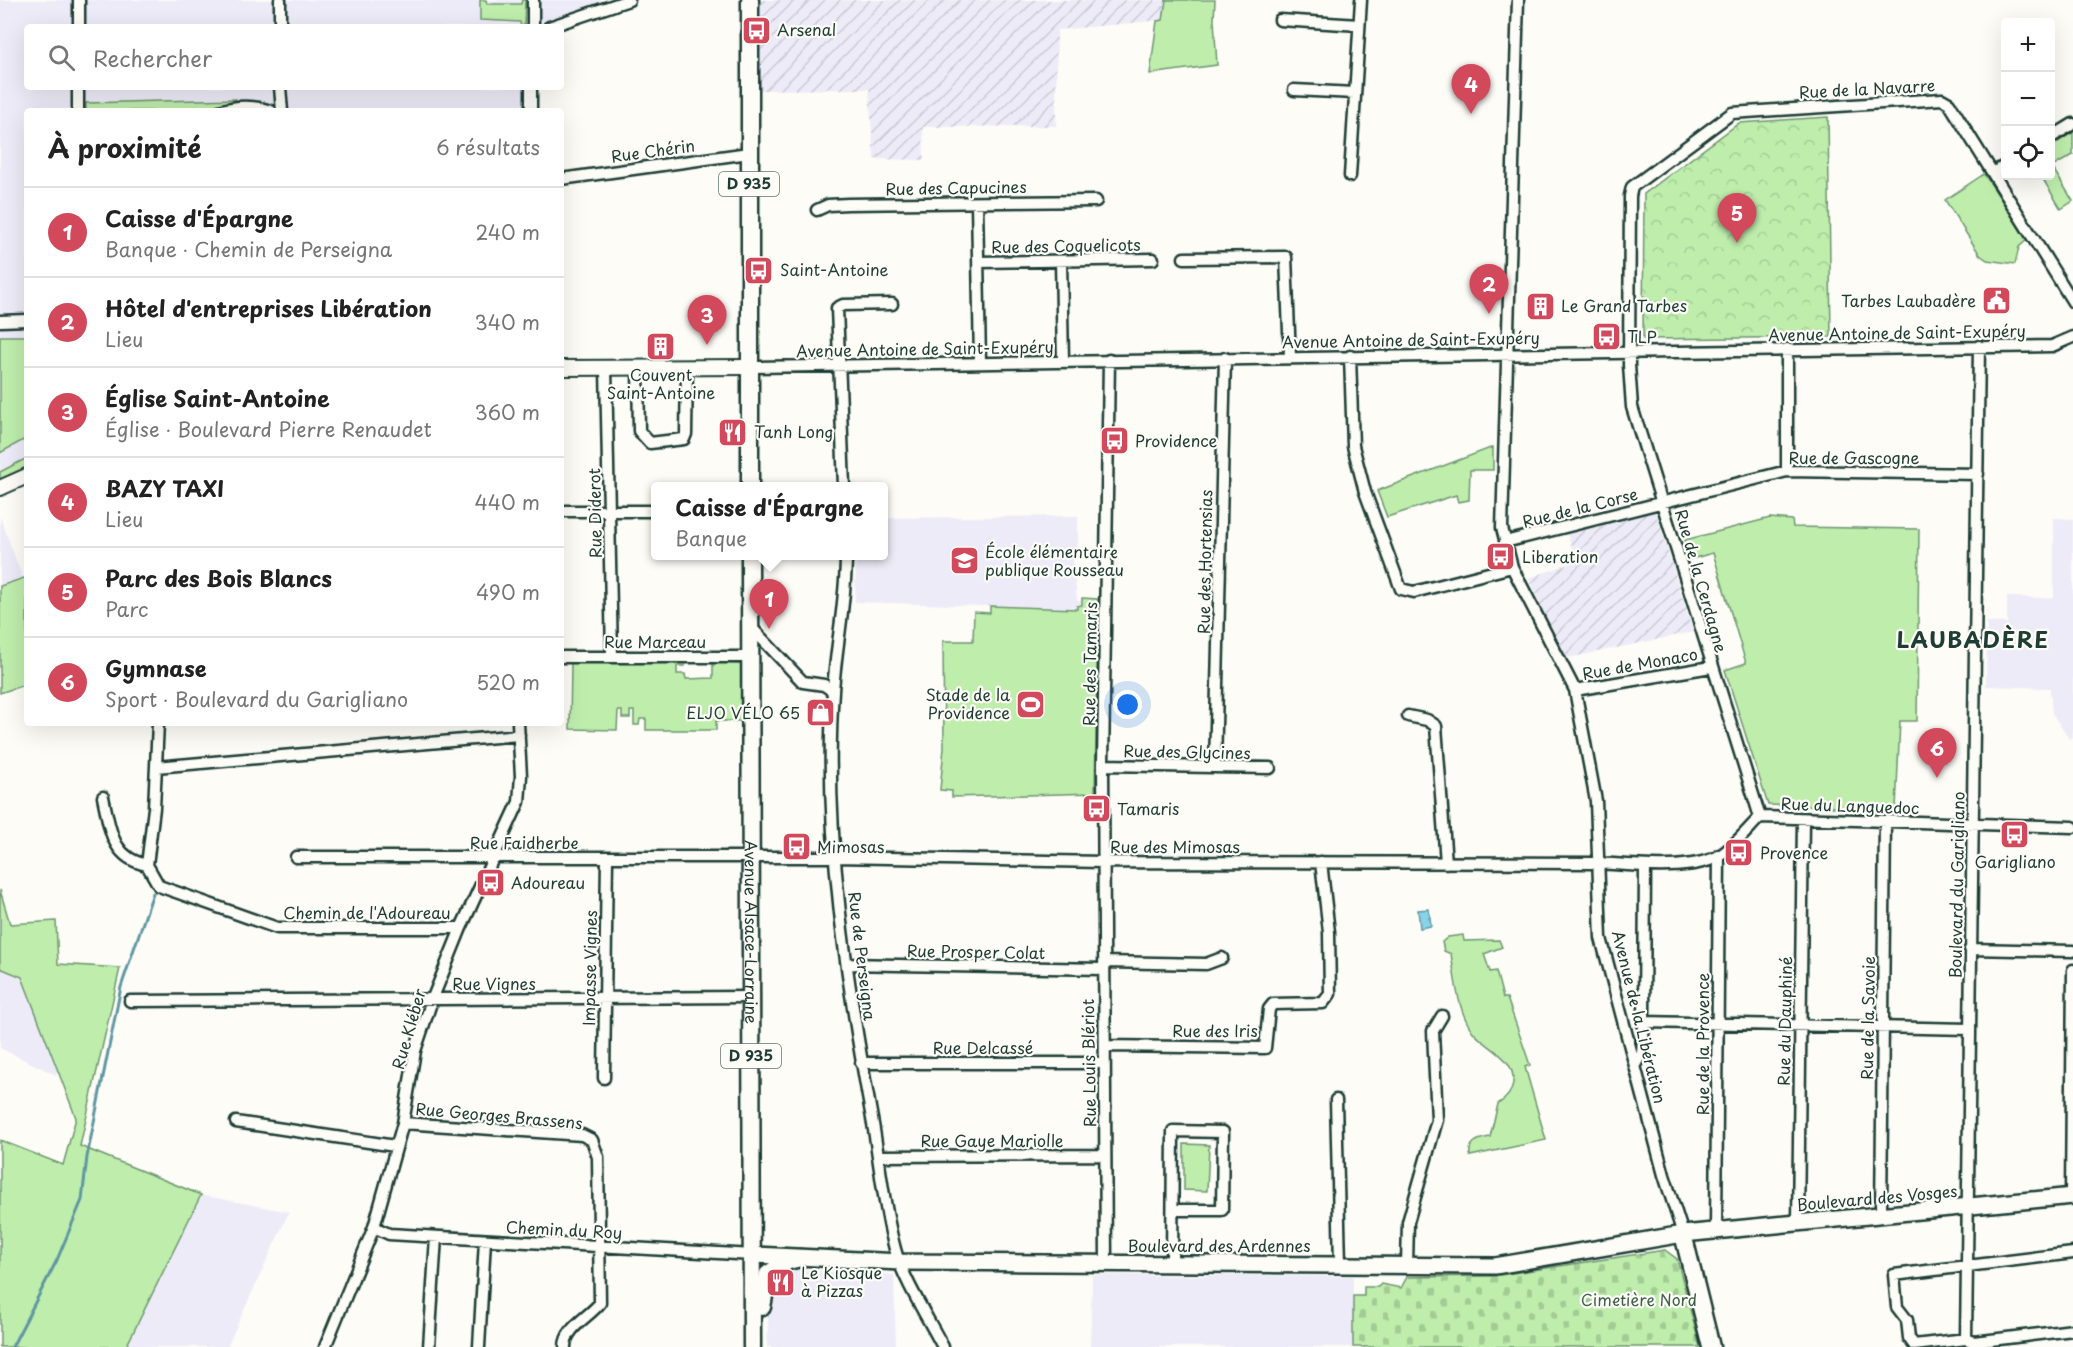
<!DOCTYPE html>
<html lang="fr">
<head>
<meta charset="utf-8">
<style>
	body { margin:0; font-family:"Playpen Sans",sans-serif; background:#f6f6f6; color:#222 }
	.controls { position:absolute; right:18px; top:18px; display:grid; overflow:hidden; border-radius:6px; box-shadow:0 6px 24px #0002 }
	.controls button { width:54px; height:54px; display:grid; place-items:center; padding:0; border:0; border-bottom:2px solid #e0e0e0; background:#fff; color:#222; font:30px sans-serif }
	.you { position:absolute; left:1128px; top:705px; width:21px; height:21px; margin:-15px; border:4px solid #fff; border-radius:50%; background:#1a73e8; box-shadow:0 0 0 9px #1a73e833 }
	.badge { display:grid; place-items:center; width:39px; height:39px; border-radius:50%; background:#d1495b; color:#fff; font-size:20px; font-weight:700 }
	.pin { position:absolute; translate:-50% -50px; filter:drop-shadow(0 2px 3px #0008) }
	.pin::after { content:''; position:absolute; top:32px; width:21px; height:18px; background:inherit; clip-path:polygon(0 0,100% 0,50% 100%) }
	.popup { position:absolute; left:651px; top:482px; width:237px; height:78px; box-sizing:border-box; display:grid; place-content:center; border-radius:6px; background:#fff; filter:drop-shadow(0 2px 4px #0005); font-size:20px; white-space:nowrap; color:#767676 }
	.popup b { font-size:22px; color:#222 }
	.popup::after { content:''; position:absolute; left:50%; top:100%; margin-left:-12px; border:12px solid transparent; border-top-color:#fff }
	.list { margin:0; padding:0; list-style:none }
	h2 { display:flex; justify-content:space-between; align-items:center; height:78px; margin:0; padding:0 24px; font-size:26px }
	h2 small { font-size:20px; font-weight:400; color:#767676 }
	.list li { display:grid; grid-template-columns:39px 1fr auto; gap:18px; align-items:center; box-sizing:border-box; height:90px; padding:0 24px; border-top:2px solid #e0e0e0 }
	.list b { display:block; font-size:22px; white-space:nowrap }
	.list p { margin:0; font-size:20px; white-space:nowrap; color:#767676 }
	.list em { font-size:20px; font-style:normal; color:#767676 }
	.icon { flex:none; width:33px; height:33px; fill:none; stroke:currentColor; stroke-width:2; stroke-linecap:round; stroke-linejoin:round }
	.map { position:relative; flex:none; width:2073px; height:1347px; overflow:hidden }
	.search { position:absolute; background:#fff; box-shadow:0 6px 24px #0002; left:24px; top:24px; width:540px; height:66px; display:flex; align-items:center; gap:15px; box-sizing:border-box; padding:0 21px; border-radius:6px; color:#767676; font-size:22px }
	.panel { position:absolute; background:#fff; box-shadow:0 6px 24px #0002; left:24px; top:108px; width:540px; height:618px; border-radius:6px }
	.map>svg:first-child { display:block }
</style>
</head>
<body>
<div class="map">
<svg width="2073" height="1347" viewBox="0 0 2073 1347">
	<defs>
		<pattern id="industrial-furrows" width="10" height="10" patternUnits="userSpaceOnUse" patternTransform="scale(1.5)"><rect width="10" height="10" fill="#edebf7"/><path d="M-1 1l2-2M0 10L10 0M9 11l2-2" fill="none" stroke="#cbcad4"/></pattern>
		<pattern id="cemetery-stones" width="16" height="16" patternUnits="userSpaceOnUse" patternTransform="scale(1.5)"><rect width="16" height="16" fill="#beedac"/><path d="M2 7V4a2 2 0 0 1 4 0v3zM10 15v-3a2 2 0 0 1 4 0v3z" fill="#a3cc95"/></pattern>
		<pattern id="park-crowns" width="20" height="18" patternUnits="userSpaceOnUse" patternTransform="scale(1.5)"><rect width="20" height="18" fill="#beedac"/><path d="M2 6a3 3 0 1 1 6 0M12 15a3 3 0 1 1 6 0" fill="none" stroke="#a3cc95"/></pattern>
		<pattern id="water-ripples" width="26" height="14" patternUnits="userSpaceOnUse" patternTransform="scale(1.5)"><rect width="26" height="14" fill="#89d3ea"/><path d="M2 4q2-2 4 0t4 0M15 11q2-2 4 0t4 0" fill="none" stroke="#76b6c9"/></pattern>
	</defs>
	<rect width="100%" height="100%" fill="#fdfcf7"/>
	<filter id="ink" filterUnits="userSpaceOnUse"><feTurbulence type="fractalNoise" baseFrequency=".0167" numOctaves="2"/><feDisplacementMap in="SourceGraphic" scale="12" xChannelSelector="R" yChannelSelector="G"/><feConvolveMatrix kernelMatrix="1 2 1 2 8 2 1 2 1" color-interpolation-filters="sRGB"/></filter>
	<g filter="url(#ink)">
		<!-- built -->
		<path fill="#edebf7" d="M0 0H605L545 21H526V27H27V87H526V111H205L236 99 86 103V111H27V336H0Z
			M27 438V467L0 479V454Z
			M1078 516V547L1072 548 1077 601H1083V605L1077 609 855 602 856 556H883V518Z
			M0 517 23 579 0 586Z
			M2054 518 2073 519V737L2069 739 2052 713 2050 688 1986 686 1987 622 2007 623V597L2054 598Z
			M0 968 22 976 58 1067 56 1075 0 1048Z
			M201 1195 289 1212 227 1347H126Z
			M792 1269 894 1275 896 1347H767L769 1293 773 1279Z
			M1092 1275 1353 1276V1347H1090Z"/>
		<!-- industrial -->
		<path fill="url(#industrial-furrows)" d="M760 0H1166L1163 20 1057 30 1056 126 923 127 924 160 874 159 869 89 760 90Z
			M1655 509 1693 632 1563 659 1529 578 1577 561 1566 532Z"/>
		<!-- green -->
		<path fill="#beedac" stroke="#6e9570" stroke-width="1.5" d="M480 0H486L487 4H521L522 0H525L524 27H521L520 22 480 20Z
			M1166 0H1215L1214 20 1217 65 1150 74 1157 21 1163 20Z
			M236 99 237 103 205 111H86V103Z
			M2073 132V155L2052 167 2073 201 2061 209 2041 176H2050L2051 147Z
			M1984 174 2028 239 2019 247 2015 264 1987 260 1980 255 1945 200Z
			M0 336H27V438L0 453Z
			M1493 447V470H1470L1469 500 1458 502 1456 495 1387 517 1377 491Z
			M27 458V467L0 479V472Z
			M1770 518 1792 520 1793 527 1919 529 1917 721H1900L1896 809 1768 805 1725 670 1746 663 1713 553 1691 559 1685 540Z
			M27 577V684L0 693V586Z
			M1082 598 1098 599 1095 793 952 797V791L940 790 944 748 943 641H973L974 612 990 613V606L1077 609V606L1082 605Z
			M685 662V666H677V674H685L686 679 713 678V664L708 662 742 664V721H716V730H646V719H640L639 725H634V711H630V718H622V711H618L617 730 570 729 571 663Z
			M0 890 10 924 56 921 58 964 120 968 80 1146 201 1195 126 1347H0V1140L63 1165 76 1118 22 977 0 968Z
			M1463 935 1464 941 1499 940 1502 947 1484 954 1490 972 1496 971 1503 998H1507L1530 1065 1525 1067 1546 1140 1470 1156C1468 1142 1478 1139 1490 1137L1498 1104C1506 1099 1512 1093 1513 1083 1516 1054 1480 1047 1469 1026 1457 1005 1455 977 1451 954L1444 951 1442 942 1448 937Z
			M1184 1144 1209 1145 1207 1191 1184 1190Z"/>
		<!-- cemetery -->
		<path fill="url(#cemetery-stones)" stroke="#6e9570" stroke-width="1.5" d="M1665 1250 1677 1259 1700 1347H1353V1296H1364V1287H1378L1381 1284 1401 1288 1407 1277 1494 1276Z"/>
		<!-- park -->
		<path fill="url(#park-crowns)" stroke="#6e9570" stroke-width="1.5" d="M1828 117 1831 337 1643 339 1644 194 1739 123Z"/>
		<!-- water -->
		<path fill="url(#water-ripples)" stroke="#5f97a1" stroke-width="1.5" d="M1429 909 1431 926 1420 928 1418 910Z"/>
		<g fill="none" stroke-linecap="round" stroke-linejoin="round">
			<!-- stream -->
			<path stroke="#5f97a1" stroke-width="3" d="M12 1347 57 1260 82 1200 87 1157 121 987 153 893"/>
			<defs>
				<path id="minor" d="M1518 0 1502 528 1512 567 1575 690 1596 801 1601 938 1664 1175 1683 1234
					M1280 20 1359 25
					M79 27V0
					M280 27V0
					M533 27V0
					M549 27 629 0
					M280 87 282 111
					M1294 90 1355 93
					M78 111V87
					M219 111C237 105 253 105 271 111
					M531 111V87
					M2050 138 2073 124
					M1993 173 2006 165
					M1350 176 1361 0
					M561 179 749 153
					M977 203 980 362
					M817 210 828 205 848 204 1096 201
					M1184 258 1286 257 1290 357
					M1061 261 1063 361
					M979 262 1153 259
					M0 321 27 320
					M1350 356 1353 446 1365 492 1401 589 1414 592 1512 567
					M748 367 2052 346 2073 337
					M606 368 612 657
					M638 368 639 431 650 443 684 439 686 434 687 368
					M1787 471V349
					M844 486 837 308 843 305 892 304
					M561 511H655
					M1505 542 1787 471 1978 474
					M846 556C846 602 836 645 833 691 823 833 847 984 873 1124 880 1165 884 1209 895 1249 902 1277 929 1320 943 1347
					M749 625 803 682 824 685 833 691
					M561 657H749
					M1575 690 1711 667
					M1408 716 1427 720 1436 726 1446 863
					M158 723 154 808 147 865 159 886 277 928H461
					M1103 765 1270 768
					M156 767 519 735
					M1215 767 1225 358
					M103 797C110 828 111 858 147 865
					M1760 817 1632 407 1629 365 1630 196 1632 187 1732 113 1942 99 1949 103 2073 302
					M296 857H835L1103 862 1598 863C1632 865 1688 872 1719 856 1733 848 1748 829 1760 817L2073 827
					M1970 949 2073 951
					M1104 962 1206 964 1222 958
					M847 964 1103 969
					M130 1001 751 997
					M1644 1022 1969 1029
					M1105 1046 1265 1048 1269 1009 1273 1004 1323 1003 1330 994 1329 932 1321 862
					M861 1063H1104
					M1635 1067 1642 1054 1644 1022 1645 866
					M604 1078 607 859
					M1336 1100 1340 1264
					M236 1122 395 1146
					M403 1123 582 1135 592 1140 598 1157 600 1303C589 1317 565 1328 565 1347
					M878 1156 1105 1155
					M2071 1196 2073 970
					M1881 1215 1885 822
					M1798 1223 1803 820
					M374 1227 389 1234 753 1255
					M1716 1232 1719 855
					M2073 1253 1894 1275 1897 1307 1907 1320 1909 1338 1914 1345 1966 1339 1974 1342 2073 1330
					M1106 1263 1103 765 1109 360
					M1172 1264 1173 1131 1223 1132 1222 1210H1173
					M1407 1265 1408 1222 1437 1120 1433 1031 1442 1016
					M1966 1339 1979 346
					M325 1347 374 1227 403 1123 415 1051 432 1000 461 928 519 802 521 776 518 723
					M429 1347 436 1237
					M479 1347 485 1240"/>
				<path id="tertiary" d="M561 368 748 367
					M0 488 27 476"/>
				<path id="secondary" d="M753 1255 901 1262 1495 1266 1683 1234 2073 1196"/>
				<g id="primary">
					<path d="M750 0V486"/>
					<path id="s1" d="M750 556 752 1347"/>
					<path d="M1683 1234 1711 1347"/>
					<path d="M762 1307 768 1274 788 1261 801 1258"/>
				</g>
			</defs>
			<!-- minor casing -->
			<use href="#minor" stroke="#1f3d34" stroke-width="15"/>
			<!-- tertiary casing -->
			<use href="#tertiary" stroke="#1f3d34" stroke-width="18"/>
			<!-- secondary casing -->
			<use href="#secondary" stroke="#1f3d34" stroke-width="20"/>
			<!-- primary casing -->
			<use href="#primary" stroke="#1f3d34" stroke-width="21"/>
			<!-- minor -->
			<use href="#minor" stroke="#fdfcf7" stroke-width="10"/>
			<!-- tertiary -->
			<use href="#tertiary" stroke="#fdfcf7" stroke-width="14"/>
			<!-- secondary -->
			<use href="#secondary" stroke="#fdfcf7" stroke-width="15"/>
			<!-- primary -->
			<use href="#primary" stroke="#fdfcf7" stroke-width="16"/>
		</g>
	</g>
	<!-- icons -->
	<defs>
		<symbol id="bus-square" viewBox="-11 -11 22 22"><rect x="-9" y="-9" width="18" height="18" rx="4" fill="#d1495b" stroke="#fdfcf7"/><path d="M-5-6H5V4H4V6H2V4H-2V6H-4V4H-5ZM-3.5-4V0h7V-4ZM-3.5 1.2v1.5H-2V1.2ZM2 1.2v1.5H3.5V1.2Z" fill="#fff"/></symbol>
		<symbol id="civic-square" viewBox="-11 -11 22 22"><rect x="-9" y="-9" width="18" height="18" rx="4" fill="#d1495b" stroke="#fdfcf7"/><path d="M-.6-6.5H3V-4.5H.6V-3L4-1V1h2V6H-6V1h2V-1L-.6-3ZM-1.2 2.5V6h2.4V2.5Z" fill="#fff"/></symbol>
		<symbol id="building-square" viewBox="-11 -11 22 22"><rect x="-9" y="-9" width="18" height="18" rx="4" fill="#d1495b" stroke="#fdfcf7"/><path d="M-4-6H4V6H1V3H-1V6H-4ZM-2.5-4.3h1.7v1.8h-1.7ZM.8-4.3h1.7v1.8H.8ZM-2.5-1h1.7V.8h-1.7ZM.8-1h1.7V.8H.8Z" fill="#fff"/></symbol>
		<symbol id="restaurant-square" viewBox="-11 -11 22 22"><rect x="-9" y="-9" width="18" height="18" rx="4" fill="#d1495b" stroke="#fdfcf7"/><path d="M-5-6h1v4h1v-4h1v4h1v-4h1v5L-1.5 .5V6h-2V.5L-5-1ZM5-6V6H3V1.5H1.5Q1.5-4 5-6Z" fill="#fff"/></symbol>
		<symbol id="school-square" viewBox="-11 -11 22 22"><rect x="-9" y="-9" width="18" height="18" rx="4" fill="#d1495b" stroke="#fdfcf7"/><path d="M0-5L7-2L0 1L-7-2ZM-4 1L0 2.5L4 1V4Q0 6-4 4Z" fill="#fff"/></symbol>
		<symbol id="stadium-square" viewBox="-11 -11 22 22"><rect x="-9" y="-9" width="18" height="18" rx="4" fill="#d1495b" stroke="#fdfcf7"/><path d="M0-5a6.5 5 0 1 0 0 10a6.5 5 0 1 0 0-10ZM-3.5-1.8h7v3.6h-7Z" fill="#fff"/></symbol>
		<symbol id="shop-square" viewBox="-11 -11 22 22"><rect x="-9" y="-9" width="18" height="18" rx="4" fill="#d1495b" stroke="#fdfcf7"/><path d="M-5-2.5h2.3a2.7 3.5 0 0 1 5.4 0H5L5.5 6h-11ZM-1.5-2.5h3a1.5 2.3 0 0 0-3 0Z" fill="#fff"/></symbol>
	</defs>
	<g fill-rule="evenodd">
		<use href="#bus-square" x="740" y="14" width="33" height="33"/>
		<use href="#bus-square" x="742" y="254" width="33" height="33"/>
		<use href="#civic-square" x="1980" y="284" width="33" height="33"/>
		<use href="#building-square" x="1524" y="290" width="33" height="33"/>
		<use href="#bus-square" x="1590" y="320" width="33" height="33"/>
		<use href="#building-square" x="644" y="330" width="33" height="33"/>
		<use href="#restaurant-square" x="716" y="416" width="33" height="33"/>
		<use href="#bus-square" x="1098" y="424" width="33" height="33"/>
		<use href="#bus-square" x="1484" y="540" width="33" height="33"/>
		<use href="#school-square" x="948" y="544" width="33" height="33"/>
		<use href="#stadium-square" x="1014" y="688" width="33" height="33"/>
		<use href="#shop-square" x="804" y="696" width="33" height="33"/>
		<use href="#bus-square" x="1080" y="792" width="33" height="33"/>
		<use href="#bus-square" x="1998" y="818" width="33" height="33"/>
		<use href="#bus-square" x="780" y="830" width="33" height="33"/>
		<use href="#bus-square" x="1722" y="836" width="33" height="33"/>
		<use href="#bus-square" x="474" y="866" width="33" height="33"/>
		<use href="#restaurant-square" x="764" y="1266" width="33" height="33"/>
	</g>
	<g text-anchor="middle" stroke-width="4.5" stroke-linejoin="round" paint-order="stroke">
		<!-- shield labels -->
		<g fill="#fdfcf7" stroke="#62766e" stroke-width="1.5">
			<rect x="719" y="172" width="60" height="24" rx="4.5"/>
			<rect x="721" y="1044" width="60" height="24" rx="4.5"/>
		</g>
		<g font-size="15" font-weight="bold" fill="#1f3d34">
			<text x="749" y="189">D 935</text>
			<text x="751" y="1061">D 935</text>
		</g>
		<!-- poi labels -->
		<g font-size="16" fill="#1f3d34" stroke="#fdfcf7" text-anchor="start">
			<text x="777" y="36">Arsenal</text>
			<text x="780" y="276">Saint-Antoine</text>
			<text x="1976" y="307" text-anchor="end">Tarbes Laubadère</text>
			<text x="1561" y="312">Le Grand Tarbes</text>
			<text x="1627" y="343">TLP</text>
			<text x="661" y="381" text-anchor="middle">Couvent<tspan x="661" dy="18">Saint-Antoine</tspan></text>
			<text x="754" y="438">Tanh Long</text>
			<text x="1135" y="447">Providence</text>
			<text x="985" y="558">École élémentaire<tspan x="985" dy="18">publique Rousseau</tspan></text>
			<text x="1522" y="563">Liberation</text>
			<text x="1010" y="701" text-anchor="end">Stade de la<tspan x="1010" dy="18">Providence</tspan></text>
			<text x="800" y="719" text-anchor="end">ELJO VÉLO 65</text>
			<text x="1117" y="815">Tamaris</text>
			<text x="817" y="853">Mimosas</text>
			<text x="1760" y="859">Provence</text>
			<text x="2015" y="868" text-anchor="middle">Garigliano</text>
			<text x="511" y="889">Adoureau</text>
			<text x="801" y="1279">Le Kiosque<tspan x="801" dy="18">à Pizzas</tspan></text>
		</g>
		<!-- street labels -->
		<g font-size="16" fill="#1f3d34" stroke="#fdfcf7">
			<text transform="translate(1867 89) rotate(-3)" y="6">Rue de la Navarre</text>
			<text transform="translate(653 151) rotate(-8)" y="6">Rue Chérin</text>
			<text transform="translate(956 188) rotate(-1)" y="6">Rue des Capucines</text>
			<text transform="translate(1066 246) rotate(-1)" y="6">Rue des Coquelicots</text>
			<text transform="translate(1897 333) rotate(-1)" y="6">Avenue Antoine de Saint-Exupéry</text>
			<text transform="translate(1411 340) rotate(-1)" y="6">Avenue Antoine de Saint-Exupéry</text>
			<text transform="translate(925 349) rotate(-1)" y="6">Avenue Antoine de Saint-Exupéry</text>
			<text x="1854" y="464">Rue de Gascogne</text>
			<text transform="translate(1580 508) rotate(-14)" y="6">Rue de la Corse</text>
			<text transform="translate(595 513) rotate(-91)" y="6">Rue Diderot</text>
			<text transform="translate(1205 562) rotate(-89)" y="6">Rue des Hortensias</text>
			<text transform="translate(1701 581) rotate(74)" y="6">Rue de la Cerdagne</text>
			<text x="655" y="648">Rue Marceau</text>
			<text transform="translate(1090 664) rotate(-89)" y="6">Rue des Tamaris</text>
			<text transform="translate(1640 664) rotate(-10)" y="6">Rue de Monaco</text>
			<text transform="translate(1187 752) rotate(1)" y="6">Rue des Glycines</text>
			<text transform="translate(1850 806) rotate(2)" y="6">Rue du Languedoc</text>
			<text x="524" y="849">Rue Faidherbe</text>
			<text x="1175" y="853">Rue des Mimosas</text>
			<text transform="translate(1957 885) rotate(-89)" y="6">Boulevard du Garigliano</text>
			<text x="367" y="919">Chemin de l'Adoureau</text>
			<text dy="6" stroke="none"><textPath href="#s1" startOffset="376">Avenue Alsace-Lorraine</textPath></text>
			<text transform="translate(976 952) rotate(1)" y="6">Rue Prosper Colat</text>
			<text transform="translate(862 956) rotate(83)" y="6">Rue de Perseigna</text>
			<text transform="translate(590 968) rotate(-89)" y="6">Impasse Vignes</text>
			<text x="494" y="990">Rue Vignes</text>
			<text transform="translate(1639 1017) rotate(76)" y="6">Avenue de la Libération</text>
			<text transform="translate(1868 1018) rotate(-89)" y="6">Rue de la Savoie</text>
			<text transform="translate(1785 1021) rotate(-89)" y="6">Rue du Dauphiné</text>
			<text transform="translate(409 1029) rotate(-74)" y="6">Rue Kléber</text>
			<text x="1215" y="1037">Rue des Iris</text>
			<text transform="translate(1703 1044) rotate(-90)" y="6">Rue de la Provence</text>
			<text x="983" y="1054">Rue Delcassé</text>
			<text transform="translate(1089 1063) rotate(-91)" y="6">Rue Louis Blériot</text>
			<text transform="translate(499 1116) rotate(5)" y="6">Rue Georges Brassens</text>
			<text x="992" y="1147">Rue Gaye Mariolle</text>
			<text transform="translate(1877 1198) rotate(-5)" y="6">Boulevard des Vosges</text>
			<text transform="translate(564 1230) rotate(3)" y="6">Chemin du Roy</text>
			<text x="1219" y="1252">Boulevard des Ardennes</text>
		</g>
		<!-- park labels -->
		<g font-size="16" fill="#3f604c" stroke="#fdfcf7">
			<text x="1639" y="1306">Cimetière Nord</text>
		</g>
		<!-- district labels -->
		<g font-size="22" font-weight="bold" letter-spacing="1.5" fill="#1f3d34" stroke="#fdfcf7">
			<text x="1973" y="648">LAUBADÈRE</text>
		</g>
	</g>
</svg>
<div class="controls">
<button>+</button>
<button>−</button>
<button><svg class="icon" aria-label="locate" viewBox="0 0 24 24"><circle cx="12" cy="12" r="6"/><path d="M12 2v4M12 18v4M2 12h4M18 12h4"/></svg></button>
</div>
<div class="you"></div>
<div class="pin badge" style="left:769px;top:629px">1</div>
<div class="popup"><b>Caisse d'Épargne</b>Banque</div>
<div class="pin badge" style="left:1489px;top:314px">2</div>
<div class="pin badge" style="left:707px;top:345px">3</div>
<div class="pin badge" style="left:1471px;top:114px">4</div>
<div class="pin badge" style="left:1737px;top:243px">5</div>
<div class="pin badge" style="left:1937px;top:778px">6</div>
<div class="search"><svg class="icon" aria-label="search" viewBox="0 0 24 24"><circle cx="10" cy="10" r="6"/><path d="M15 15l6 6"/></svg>Rechercher</div>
<section class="panel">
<h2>À proximité<small>6 résultats</small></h2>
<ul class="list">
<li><span class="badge">1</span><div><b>Caisse d'Épargne</b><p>Banque · Chemin de Perseigna</p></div><em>240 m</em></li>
<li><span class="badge">2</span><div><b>Hôtel d'entreprises Libération</b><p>Lieu</p></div><em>340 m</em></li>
<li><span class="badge">3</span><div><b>Église Saint-Antoine</b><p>Église · Boulevard Pierre Renaudet</p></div><em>360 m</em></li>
<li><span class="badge">4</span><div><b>BAZY TAXI</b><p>Lieu</p></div><em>440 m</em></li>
<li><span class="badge">5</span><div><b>Parc des Bois Blancs</b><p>Parc</p></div><em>490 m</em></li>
<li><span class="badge">6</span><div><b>Gymnase</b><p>Sport · Boulevard du Garigliano</p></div><em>520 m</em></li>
</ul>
</section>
</div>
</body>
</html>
